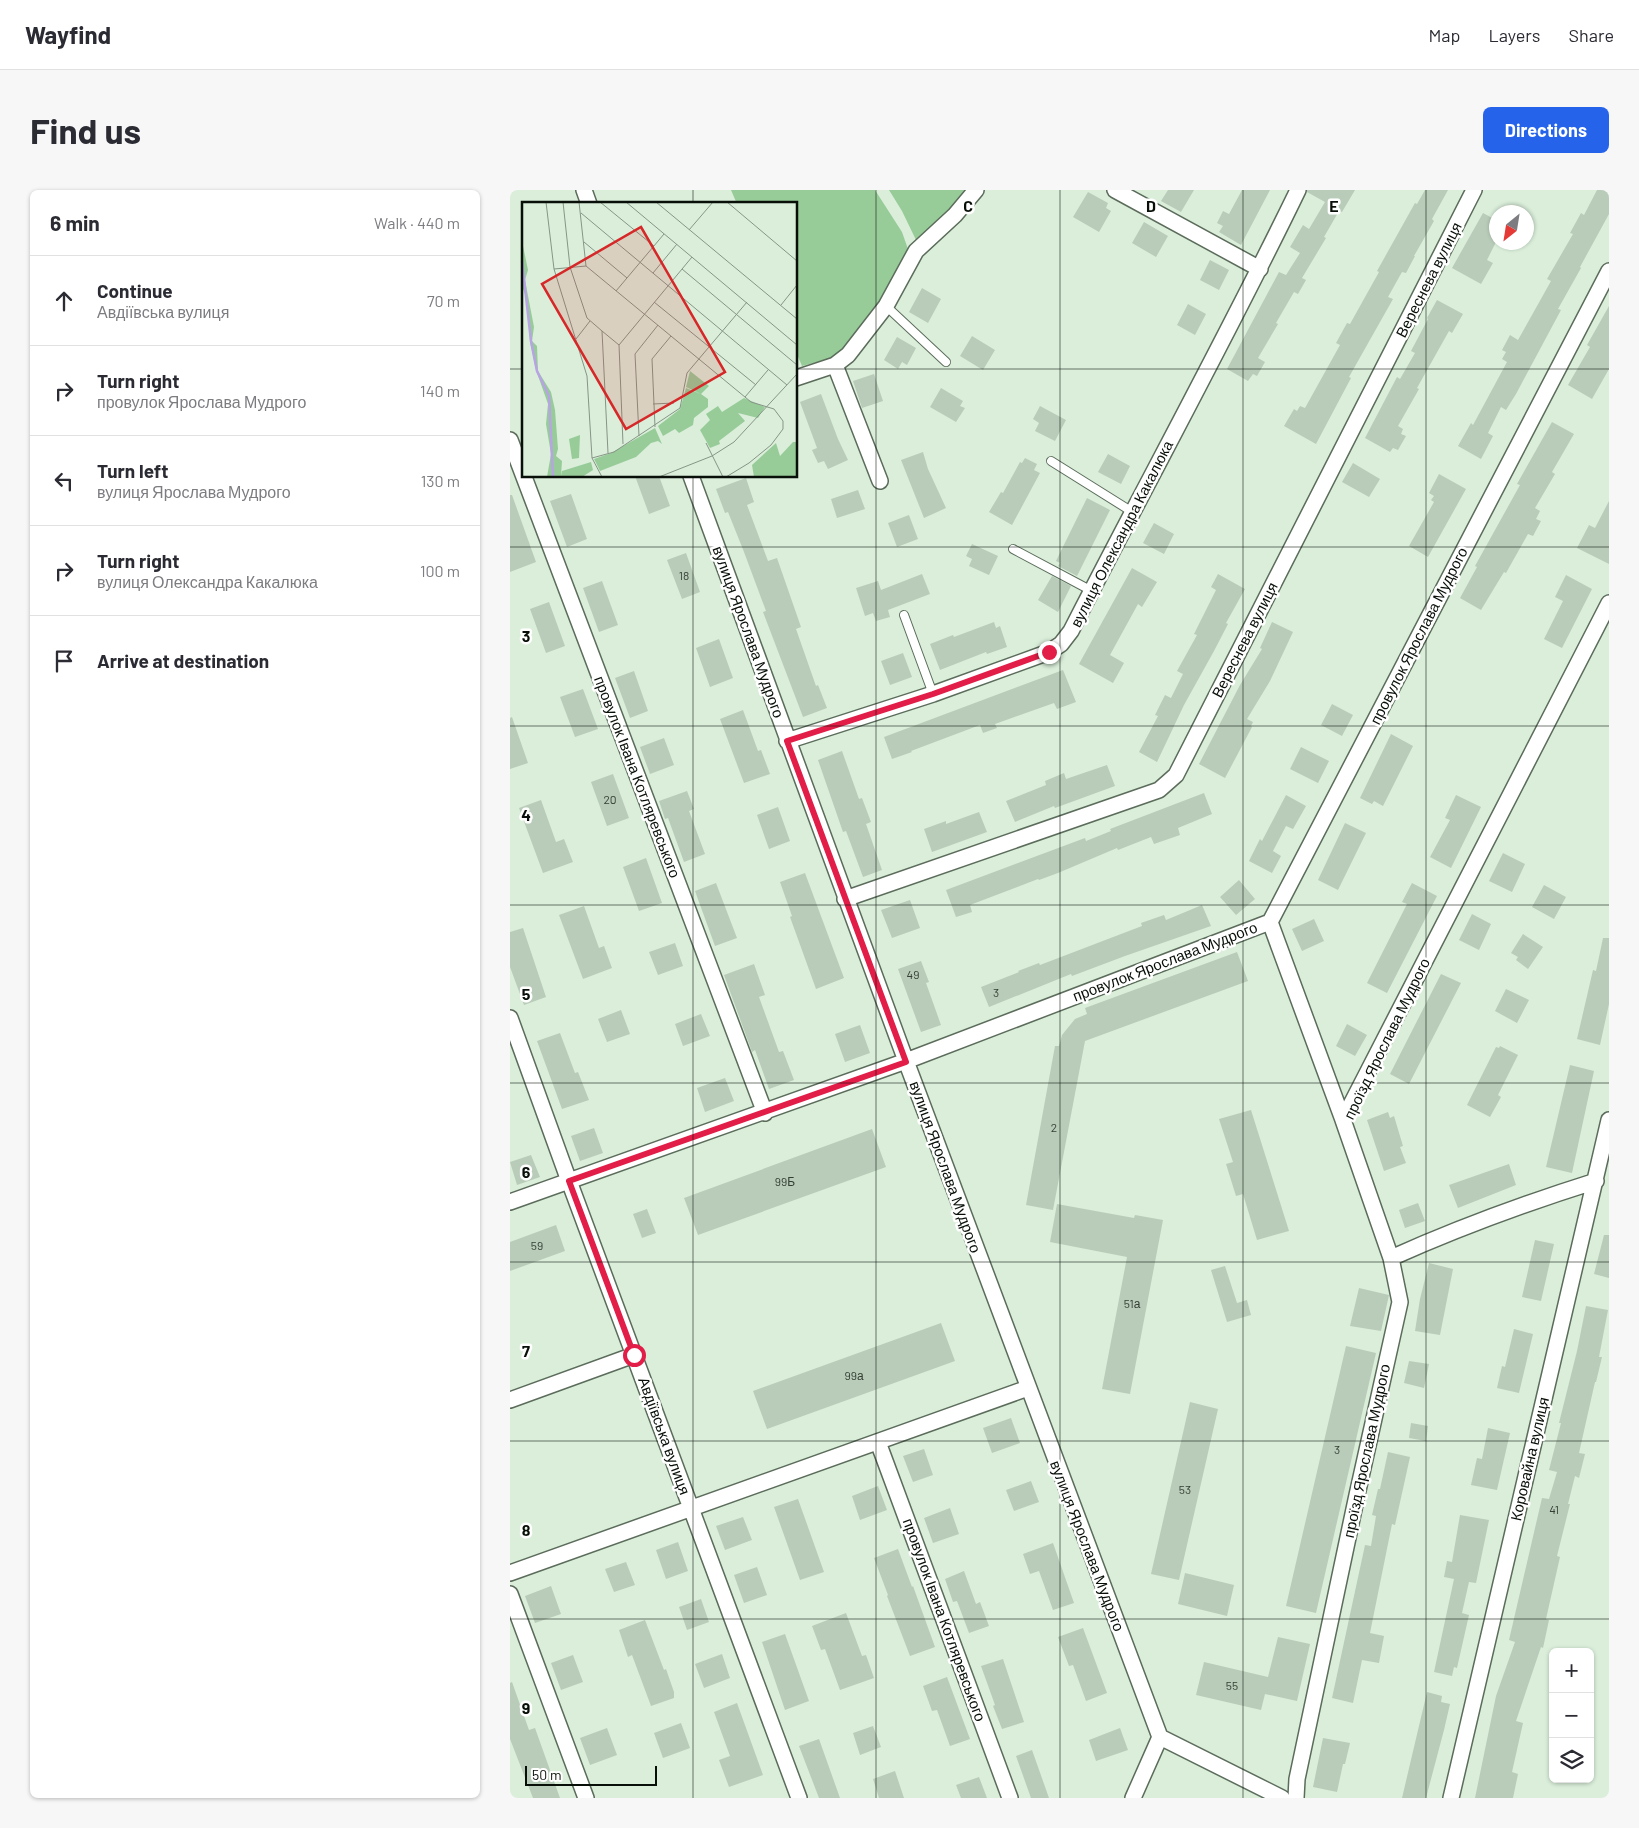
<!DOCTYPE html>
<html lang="en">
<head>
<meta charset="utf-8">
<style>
	body { margin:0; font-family:Barlow,sans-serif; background:#f7f7f7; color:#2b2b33 }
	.controls { position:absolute; right:15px; bottom:15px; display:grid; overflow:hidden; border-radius:8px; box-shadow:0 1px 4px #0004 }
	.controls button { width:45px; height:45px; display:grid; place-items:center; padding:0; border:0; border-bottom:1px solid #e1e1e2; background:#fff; color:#2b2b33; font:25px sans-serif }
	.compass { position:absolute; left:979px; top:15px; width:45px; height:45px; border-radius:50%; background:#fff; box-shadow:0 1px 4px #0004; rotate:210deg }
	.scale { position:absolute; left:15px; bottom:12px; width:132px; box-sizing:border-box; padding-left:5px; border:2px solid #080f08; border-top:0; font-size:14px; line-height:18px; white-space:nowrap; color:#080f08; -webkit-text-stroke:4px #fff; paint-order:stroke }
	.stop { position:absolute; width:15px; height:15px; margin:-11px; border:4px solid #e11d48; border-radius:50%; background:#fff }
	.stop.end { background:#e11d48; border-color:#fff; box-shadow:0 1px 5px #0008 }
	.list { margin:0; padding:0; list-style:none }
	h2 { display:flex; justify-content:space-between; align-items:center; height:65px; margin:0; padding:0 20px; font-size:21px }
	h2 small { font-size:16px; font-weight:400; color:#7c7c81 }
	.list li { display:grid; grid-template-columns:32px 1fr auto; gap:15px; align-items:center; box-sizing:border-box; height:90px; padding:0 20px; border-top:1px solid #e1e1e2 }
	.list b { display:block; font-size:19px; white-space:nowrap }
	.list p { margin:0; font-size:16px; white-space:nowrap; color:#7c7c81 }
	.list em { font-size:16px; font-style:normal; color:#7c7c81 }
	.icon { flex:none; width:28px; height:28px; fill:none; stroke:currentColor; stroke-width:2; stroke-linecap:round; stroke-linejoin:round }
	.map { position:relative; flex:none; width:1099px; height:1608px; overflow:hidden; border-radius:8px }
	header { display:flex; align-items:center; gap:30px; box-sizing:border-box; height:70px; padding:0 25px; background:#fff; border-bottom:1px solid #e1e1e2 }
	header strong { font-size:24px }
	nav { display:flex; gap:28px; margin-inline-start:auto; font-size:18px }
	.intro { display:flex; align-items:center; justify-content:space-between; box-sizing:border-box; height:120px; padding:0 30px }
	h1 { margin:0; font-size:35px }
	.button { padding:12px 22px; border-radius:8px; background:#2563eb; color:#fff; font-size:18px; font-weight:700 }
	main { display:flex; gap:30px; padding:0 30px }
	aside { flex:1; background:#fff; border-radius:8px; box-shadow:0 1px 4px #0004 }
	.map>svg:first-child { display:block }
</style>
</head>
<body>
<header>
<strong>Wayfind</strong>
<nav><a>Map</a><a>Layers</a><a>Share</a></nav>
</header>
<div class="intro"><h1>Find us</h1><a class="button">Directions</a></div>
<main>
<aside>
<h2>6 min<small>Walk · 440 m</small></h2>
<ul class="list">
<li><svg class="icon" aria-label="ahead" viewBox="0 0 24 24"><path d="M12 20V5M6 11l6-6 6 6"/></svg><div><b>Continue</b><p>Авдіївська вулиця</p></div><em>70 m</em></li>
<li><svg class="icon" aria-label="right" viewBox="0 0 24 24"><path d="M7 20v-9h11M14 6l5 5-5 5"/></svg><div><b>Turn right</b><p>провулок Ярослава Мудрого</p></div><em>140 m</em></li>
<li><svg class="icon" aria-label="left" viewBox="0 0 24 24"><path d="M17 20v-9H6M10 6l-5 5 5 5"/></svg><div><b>Turn left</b><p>вулиця Ярослава Мудрого</p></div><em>130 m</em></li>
<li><svg class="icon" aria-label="right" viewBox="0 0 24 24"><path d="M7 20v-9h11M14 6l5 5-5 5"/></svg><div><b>Turn right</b><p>вулиця Олександра Какалюка</p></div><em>100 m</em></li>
<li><svg class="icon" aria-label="arrive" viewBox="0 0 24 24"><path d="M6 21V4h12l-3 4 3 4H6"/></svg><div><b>Arrive at destination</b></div></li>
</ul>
</aside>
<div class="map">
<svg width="1099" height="1608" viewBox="0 0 1099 1608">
	<rect width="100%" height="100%" fill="#daeeda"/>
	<!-- green -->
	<path fill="#97cc99" d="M221 0H365L392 42 399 62 374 111 349 143 325 167 292 176 286 162V14H227Z
		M379 0H459L417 45 406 50 392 21Z"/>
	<!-- building -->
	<path fill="#b9ccb9" d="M658 0H684L671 22 651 11Z
		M732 0H760L731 55 709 42 713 36 707 33 713 21 719 24Z
		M797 0H845L832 22 829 21 814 47 816 48 792 88 796 90 788 104 784 102 766 133 768 134 748 168 755 172 747 186 743 184 738 191 717 179 769 82 776 85 790 63 780 57 793 35 799 39 815 12 797 2Z
		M915 0H938L922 29 924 31 904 66H905L896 83 892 82 878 107 883 109 839 187 841 188 806 254 774 236 784 219 787 221 790 216 795 218 830 155 826 153 837 133 840 134 869 82 867 81 905 13 907 14Z
		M1087 0H1099V24L1070 77 1071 78 1048 119 1051 120 1006 204 996 220 991 217 978 243 983 246 971 269 948 256 961 233 963 235 997 172 992 169 996 162 992 160 1000 145 1008 150 1041 91 1037 89 1063 44 1060 43 1071 23 1074 25Z
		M578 2 598 13 596 18 601 21 589 42 563 27Z
		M973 23 986 30V52L977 70 983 73 971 94 942 78Z
		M634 32 658 46 646 67 622 53Z
		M700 70 719 80 709 100 690 90Z
		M412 98 431 109 418 133 399 122Z
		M927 110 953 124 942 143 939 141 907 198 909 199 888 236 893 239 891 244 896 246 888 260 883 258 880 262 855 248 887 187 890 189 905 163 901 161 918 129 917 128Z
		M678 114 696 124 685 145 667 135Z
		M1099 116V179L1082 209 1058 195 1080 157 1077 155Z
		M462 146 485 160 473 180 450 166Z
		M387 147 406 158 397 175 392 172 388 179 374 170Z
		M364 184 373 211 352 218 343 191Z
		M431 198 453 211 450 216 455 218 446 232 420 217Z
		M311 204 328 249 338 270 318 279 314 271 308 273 302 260 307 258 290 212Z
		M530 216 556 230 545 251 525 241 529 233 523 229Z
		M1042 232 1064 244 1042 282 1045 284 1025 318 1030 321 1026 329 1031 331 1023 346 1018 344 996 383 994 382 971 420 950 408 967 377 965 376 1010 295 1007 294Z
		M413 262 418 279 436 318 414 328 391 270Z
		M598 264 620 276 611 294 588 282Z
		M515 268 527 274 524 280 530 283 502 335 479 322 491 302 493 303 510 272 512 273Z
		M843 273 870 289 859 307 832 292Z
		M929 284 956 299 918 367 899 356 924 312 921 310 924 306 919 303Z
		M125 286H149L160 316 139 324Z
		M236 288 244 312 237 315 258 371 267 368 291 437 286 439 306 496 308 495 317 518 293 527 253 422 256 421 234 362 218 322 215 323 206 299Z
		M348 300 355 319 327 328 321 309Z
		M61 304 77 349 57 357 40 311Z
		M0 305H2L26 372 0 382Z
		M577 308 600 320 567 386 548 376 550 373 546 371Z
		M1099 311V374L1067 358 1079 335 1085 338Z
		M399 325 408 349 387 357 378 333Z
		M644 333 664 344 654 364 633 353Z
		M462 354 488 366 479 385 459 376 462 369 456 366Z
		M176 363 190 402 172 409 157 370Z
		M622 378 647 392 632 417 628 414 600 465 614 473 603 493 569 474Z
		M412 384 420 404 378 420 380 427 366 431 363 423 355 426 346 398 368 391 371 400Z
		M708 384 735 399 716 433 718 434 704 461 674 515 647 572 629 562 648 526 645 525 655 505 661 508 673 484 667 481 687 445 684 444 706 400 701 397Z
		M1056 385 1082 399 1052 458 1034 449 1053 411 1045 407Z
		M542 386 561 396 548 422 528 410Z
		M92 391 108 435 89 442 73 398Z
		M39 412 55 456 36 463 20 419Z
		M484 432 486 438 490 436 497 457 477 464 476 462 430 480 420 454 443 445 444 447Z
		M762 432 783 442 760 491 737 529 743 532 741 536 742 537 715 588 689 574 730 495 752 459 750 458Z
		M209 449 223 488 200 497 186 458Z
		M393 463 402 487 380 495 371 471Z
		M553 480 566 512 547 519 544 513 485 534 487 538 473 543 470 535 401 561 402 562 382 569 374 547Z
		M124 481 138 521 120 528 105 488Z
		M73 499 88 539 65 547 50 507Z
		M822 514 843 525 832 546 811 535Z
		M233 520 248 561 251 560 260 584 234 593 210 529Z
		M2 527 18 573 0 579V528Z
		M881 544 903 556 873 616 864 611 862 614 850 608Z
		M154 548 164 575 140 584 130 557Z
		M791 557 819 571 808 593 780 579Z
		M332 561 349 609 352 608 361 632 356 634 372 680 353 687 336 641 333 642 308 570Z
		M597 575 605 596 545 618 544 616 505 632 496 611 536 595 535 591 554 583 556 589Z
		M103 584 119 628 97 636 81 592Z
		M177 601 184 619 179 621 195 664 174 672 158 628 155 629 149 611Z
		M694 603 702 624 668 638 670 645 644 654 641 647 608 660 607 658 548 683 529 690 528 689 460 715 462 722 446 727 436 700 575 648 576 651 601 641 600 639Z
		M776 605 796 616 783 639 776 636 763 661 771 666 762 683 739 671 750 649 752 651Z
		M946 605 971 617 941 678 920 667 940 630 935 628Z
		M31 610 46 652 54 649 63 672 33 683 9 618Z
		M268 617 280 651 259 659 247 625Z
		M469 622 477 642 422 662 414 639 436 631V634Z
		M835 633 856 643 828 700 808 690Z
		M993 663 1015 674 1002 702 979 691Z
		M136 668 152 713 129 721 113 677Z
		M295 683 334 788 306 799 280 727 282 726 270 692Z
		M729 690 745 709 726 725 710 707Z
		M206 693 227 748 205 756 185 701Z
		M902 693 927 706 877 803 857 793 897 714 892 712Z
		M1034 695 1056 707 1044 729 1022 717Z
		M400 710 410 738 382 748 371 720Z
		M692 715 701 736 615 766 562 786 561 784 479 817 471 797 509 782 508 781 529 773 530 775 632 736 631 733 654 725 656 730Z
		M74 716 89 758 94 756 102 778 73 789 49 725Z
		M962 724 981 734 969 760 949 750Z
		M804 729 814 751 792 761 782 739Z
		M13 738 36 807 14 815 0 777V742Z
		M1013 744 1033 757 1018 779 1006 770 1008 767 1001 763Z
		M1093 748H1099V814L1090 855 1067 849 1083 780 1086 781Z
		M165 753 173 776 148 785 139 762Z
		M727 762 738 791 575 851 543 1020 516 1015 545 856H549L552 845 565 829 577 824 575 818Z
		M411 771 419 792 416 793 431 835 411 842 388 779Z
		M244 774 255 805 249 807 269 862 273 861 284 890 259 899 245 860 242 862 214 785Z
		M931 784 951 793 899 894 880 884Z
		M996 799 1019 810 1007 833 985 821Z
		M111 820 120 844 97 852 88 829Z
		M191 824 200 846 173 856 165 834Z
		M837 834 857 845 845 866 826 856Z
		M350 835 360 863 335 872 325 844Z
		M50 843 65 883 68 882 79 910 52 919 27 851Z
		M990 856 1008 865 988 905 991 907 980 927 957 915 986 857 989 858Z
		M1060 875 1084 881 1062 983 1036 977Z
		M215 888 224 911 195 922 187 898Z
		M741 920 779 1041 747 1050 733 1004 726 1006 716 974 723 972 709 929Z
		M878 922 880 928 884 926 893 956 890 957 896 973 874 981 857 930Z
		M84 938 93 963 70 971 61 946Z
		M362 939 376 977 188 1045 174 1008Z
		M21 965 30 987 7 995 0 972Z
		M999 974 1006 995 948 1018 939 995Z
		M908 1013 915 1031 895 1038 889 1020Z
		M547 1014 624 1028 625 1025 653 1030 620 1204 592 1199 617 1067 540 1052Z
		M137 1019 146 1043 132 1048 123 1024Z
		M46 1035 55 1061 0 1081V1052Z
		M1094 1045H1099V1088L1084 1084Z
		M1025 1050 1044 1054 1031 1111 1012 1107Z
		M919 1073 943 1079 930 1145 905 1141 910 1109Z
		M715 1076 727 1113 737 1110 741 1125 717 1132 701 1080Z
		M849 1098 879 1105 871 1141 840 1136Z
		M1076 1116 1098 1120 1089 1167H1092L1086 1192H1085L1069 1263 1075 1264 1069 1288 1065 1286 1058 1314H1060L1047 1366 1050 1367 1036 1429 1039 1430 1033 1458 1031 1457 1006 1531 1013 1533 1002 1582 1008 1584 1003 1608H965L986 1506 1005 1452 999 1450 1032 1308 1039 1309 1047 1282 1039 1280 1051 1233H1049L1067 1161Z
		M431 1133 445 1171 257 1239 243 1201Z
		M1004 1139 1023 1144 1009 1203 987 1198 992 1176 995 1177Z
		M836 1156 866 1163 806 1423 776 1416Z
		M899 1171 919 1174 914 1198 894 1193Z
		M680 1212 708 1219 669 1390 641 1384Z
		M501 1228 510 1253 482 1263 473 1238Z
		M901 1233 918 1236 916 1251 899 1248Z
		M978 1238 1000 1243 987 1300 961 1295 967 1268 972 1269Z
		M414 1259 423 1285 403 1292 393 1266Z
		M878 1262 900 1267 885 1335 882 1334 860 1443 874 1446 869 1473 852 1470 843 1513 822 1508 855 1355 861 1356 866 1326 862 1325 868 1299H870Z
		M521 1291 529 1312 504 1321 496 1300Z
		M368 1296 377 1320 350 1330 342 1306Z
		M288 1309 314 1382 290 1390 264 1317Z
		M440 1318 449 1344 423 1353 414 1328Z
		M950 1325 979 1330 966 1393 959 1392 952 1423 959 1425 947 1478 944 1477 942 1486 924 1482 944 1389 934 1387 937 1371 942 1372Z
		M233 1327 242 1350 215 1360 206 1336Z
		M168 1352 178 1381 156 1389 146 1360Z
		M543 1353 564 1413 543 1420 529 1381 520 1384 513 1364Z
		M388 1359 402 1397 403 1396 425 1457 400 1466 377 1406 378 1405 364 1368Z
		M116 1372 125 1395 104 1402 95 1379Z
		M247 1377 257 1405 234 1413 224 1385Z
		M454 1381 466 1414 470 1412 479 1436 459 1443 447 1411 443 1412 435 1389Z
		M675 1383 724 1395 717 1426 668 1414Z
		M41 1396 51 1424 25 1433 15 1406Z
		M191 1409 199 1432 177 1440 169 1417Z
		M336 1423 352 1466 356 1465 364 1488 330 1500 315 1459 311 1460 302 1436Z
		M135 1430 154 1480 156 1479 164 1502V1508L141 1516 122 1465 118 1467 109 1440Z
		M573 1438 597 1503 576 1511 563 1475 559 1476 548 1447Z
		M275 1444 299 1511 275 1520 252 1452Z
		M768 1447 800 1454 787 1511 755 1504 751 1520 686 1505 694 1472 758 1487Z
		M212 1464 220 1488 194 1498 185 1474Z
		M63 1465 73 1492 51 1500 41 1473Z
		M493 1469 514 1532 492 1539 483 1516 485 1515 471 1476Z
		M437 1487 460 1549 440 1556 427 1520 422 1521 413 1496Z
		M2 1492 19 1540 25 1538 50 1608H23L0 1549V1493Z
		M917 1502 932 1506 931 1512 940 1514 934 1540 916 1608H892Z
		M227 1513 253 1585 219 1597 209 1570 220 1566 204 1522Z
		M171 1533 180 1558 153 1568 144 1543Z
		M363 1536 371 1557 350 1565 343 1543Z
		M97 1538 107 1565 80 1575 70 1548Z
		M610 1538 618 1560 586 1571 579 1550Z
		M813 1548 840 1553 835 1574H833L827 1602 803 1597Z
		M309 1549 330 1608H309L289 1556Z
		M522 1560 539 1608H521L506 1566Z
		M385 1581 394 1608H369L363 1589Z
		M469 1587 477 1608H451L446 1595Z"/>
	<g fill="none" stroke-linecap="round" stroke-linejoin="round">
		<defs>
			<path id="lane" d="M376 116 436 172
				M541 271 624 323
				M503 359 582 401
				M394 425 423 504"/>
			<path id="street" d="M74 0 79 14
				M605 0 750 79
				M325 175 370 291
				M286 188 325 175 338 165 376 116 406 61 445 25 466 0
				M0 250 255 923
				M181 286 396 871 650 1547 623 1608
				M277 551 423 504 539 462 551 454 561 441C636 294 716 149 788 0
				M335 709 649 600 666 585 964 0
				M760 732 833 930
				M0 828 59 991 289 1608
				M0 1012 396 871 760 732 1099 81
				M881 1068C948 1038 1016 1013 1086 991
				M0 1210 124 1165
				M368 1252 500 1608
				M0 1383 518 1198
				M0 1404 76 1608
				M650 1547 772 1608
				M786 1608 787 1589 847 1305 890 1112 881 1068 833 930 1099 413
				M941 1608 1099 930"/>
		</defs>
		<!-- lane casing -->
		<use href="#lane" stroke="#5b6c5b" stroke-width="10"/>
		<!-- street casing -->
		<use href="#street" stroke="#5b6c5b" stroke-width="18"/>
		<!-- lane -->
		<use href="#lane" stroke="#fff" stroke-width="8"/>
		<!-- street -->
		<use href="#street" stroke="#fff" stroke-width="15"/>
	</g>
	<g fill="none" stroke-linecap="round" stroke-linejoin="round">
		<!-- route -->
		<path stroke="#e11d48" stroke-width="6" d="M124 1165 59 991 396 872 277 551 423 504 539 462"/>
	</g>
	<!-- grid -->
	<path fill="none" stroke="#080f08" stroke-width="1" stroke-opacity="0.55" d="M183 0V14M366 0V1608M550 0V1608M733 0V1608M916 0V1608M0 179H14M286 179H1099M183 286V1608M0 357H1099M0 536H1099M0 715H1099M0 893H1099M0 1072H1099M0 1251H1099M0 1429H1099"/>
	<g text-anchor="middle" stroke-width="5" stroke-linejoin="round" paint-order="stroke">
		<!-- number labels -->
		<g font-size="12" fill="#343e34">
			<text x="174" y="390">18</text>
			<text x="100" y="614">20</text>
			<text x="403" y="789">49</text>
			<text x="486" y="807">3</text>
			<text x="544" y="942">2</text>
			<text x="275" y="996">99Б</text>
			<text x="27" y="1060">59</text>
			<text x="622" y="1118">51а</text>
			<text x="344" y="1190">99а</text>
			<text x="827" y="1264">3</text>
			<text x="675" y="1304">53</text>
			<text x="1044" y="1324">41</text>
			<text x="722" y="1500">55</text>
		</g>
		<!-- street labels -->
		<g font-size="15" fill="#080f08" stroke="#fff">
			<text transform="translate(919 90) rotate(-63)" y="5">Вереснева вулиця</text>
			<text transform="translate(612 344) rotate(-63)" y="5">вулиця Олександра Какалюка</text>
			<text transform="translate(238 442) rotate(70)" y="5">вулиця Ярослава Мудрого</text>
			<text transform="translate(909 446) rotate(-63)" y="5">провулок Ярослава Мудрого</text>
			<text transform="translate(735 450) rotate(-63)" y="5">Вереснева вулиця</text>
			<text transform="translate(127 587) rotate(69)" y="5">провулок Івана Котляревського</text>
			<text transform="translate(655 772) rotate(-21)" y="5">провулок Ярослава Мудрого</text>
			<text transform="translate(877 849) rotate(-64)" y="5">проїзд Ярослава Мудрого</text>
			<text transform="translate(435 977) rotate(70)" y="5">вулиця Ярослава Мудрого</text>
			<text transform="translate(154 1246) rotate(70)" y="5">Авдіївська вулиця</text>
			<text transform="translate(857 1261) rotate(-78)" y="5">проїзд Ярослава Мудрого</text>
			<text transform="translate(1020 1269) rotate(-77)" y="5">Коровайна вулиця</text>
			<text transform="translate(577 1356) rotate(69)" y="5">вулиця Ярослава Мудрого</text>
			<text transform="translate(434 1430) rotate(70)" y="5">провулок Івана Котляревського</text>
		</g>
	</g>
	<!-- overview -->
	<g transform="translate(12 12)">
		<rect width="275" height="275" fill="#daeeda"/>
		<path d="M0 39 6 68 3 78 12 125 10 139 15 144 16 169 29 190 33 208 36 247 34 254 40 259 39 274 40 269 69 260 71 268 60 275H25L29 252 24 222 26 202 14 168 8 140 5 98 0 84ZM168 169 187 184 179 192 186 197V205L172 216 171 223 157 231 153 227 141 234 136 224 158 207 164 186 179 192 164 185ZM222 196 243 205 236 216 216 211 223 219 197 239 198 242 188 246 178 228 188 218 184 212 196 204 200 210ZM133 226 140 242 136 239 129 241 114 255 78 269 72 257 89 251ZM58 233 57 256 50 257 47 237ZM271 240H275V275H232L230 263 254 241 258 254Z" fill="#97cc99"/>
		<path fill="none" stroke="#b8a3e5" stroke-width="2.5" d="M0 59 9 139 15 169 27 194 31 275"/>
		<path fill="none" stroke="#869586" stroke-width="1" d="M24 0 32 67 65 174 70 256 80 275M41 0 48 65 65 116 80 129 86 251M57 0 64 64 229 200 252 207 261 219V227L249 243 227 261 204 275M78 0 132 44M104 0 275 143M134 0 275 117M205 0 275 59M59 11 265 183M167 28 191 0M62 40 105 76M32 67 64 64M160 67 275 163M131 71 155 42M94 89 142 32M132 100 234 183M259 103 275 83M80 129 97 143M54 137 68 119M223 195 246 168M131 202 152 201M133 225 130 157 149 134M117 234 113 152 136 123M184 241 201 275M101 242 97 143 170 55M70 256 92 250 158 206 165 171 225 100M137 275 190 254 212 240 275 172"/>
		<path fill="#d62828" fill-opacity="0.15" stroke="#d62828" stroke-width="2.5" d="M119 25 203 170 104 227 20 82Z"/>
		<rect width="275" height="275" fill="none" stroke="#080f08" stroke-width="2.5"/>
	</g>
	<g font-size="16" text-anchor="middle" font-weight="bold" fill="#080f08" stroke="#fff" stroke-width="5" stroke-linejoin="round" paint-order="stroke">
		<text x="458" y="22">C</text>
		<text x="641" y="22">D</text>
		<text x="824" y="22">E</text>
		<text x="16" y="452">3</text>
		<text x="16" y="631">4</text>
		<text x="16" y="810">5</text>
		<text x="16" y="988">6</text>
		<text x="16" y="1167">7</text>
		<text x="16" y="1346">8</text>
		<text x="16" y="1524">9</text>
	</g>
</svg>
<div class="controls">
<button>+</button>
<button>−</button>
<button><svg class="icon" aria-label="layers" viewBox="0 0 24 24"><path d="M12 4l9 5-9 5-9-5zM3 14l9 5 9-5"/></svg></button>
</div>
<svg class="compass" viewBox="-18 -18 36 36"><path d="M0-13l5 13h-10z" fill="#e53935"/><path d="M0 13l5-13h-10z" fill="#7c7c81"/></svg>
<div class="scale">50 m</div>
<div class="stop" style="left:124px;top:1165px"></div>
<div class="stop end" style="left:539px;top:462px"></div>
</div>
</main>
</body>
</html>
